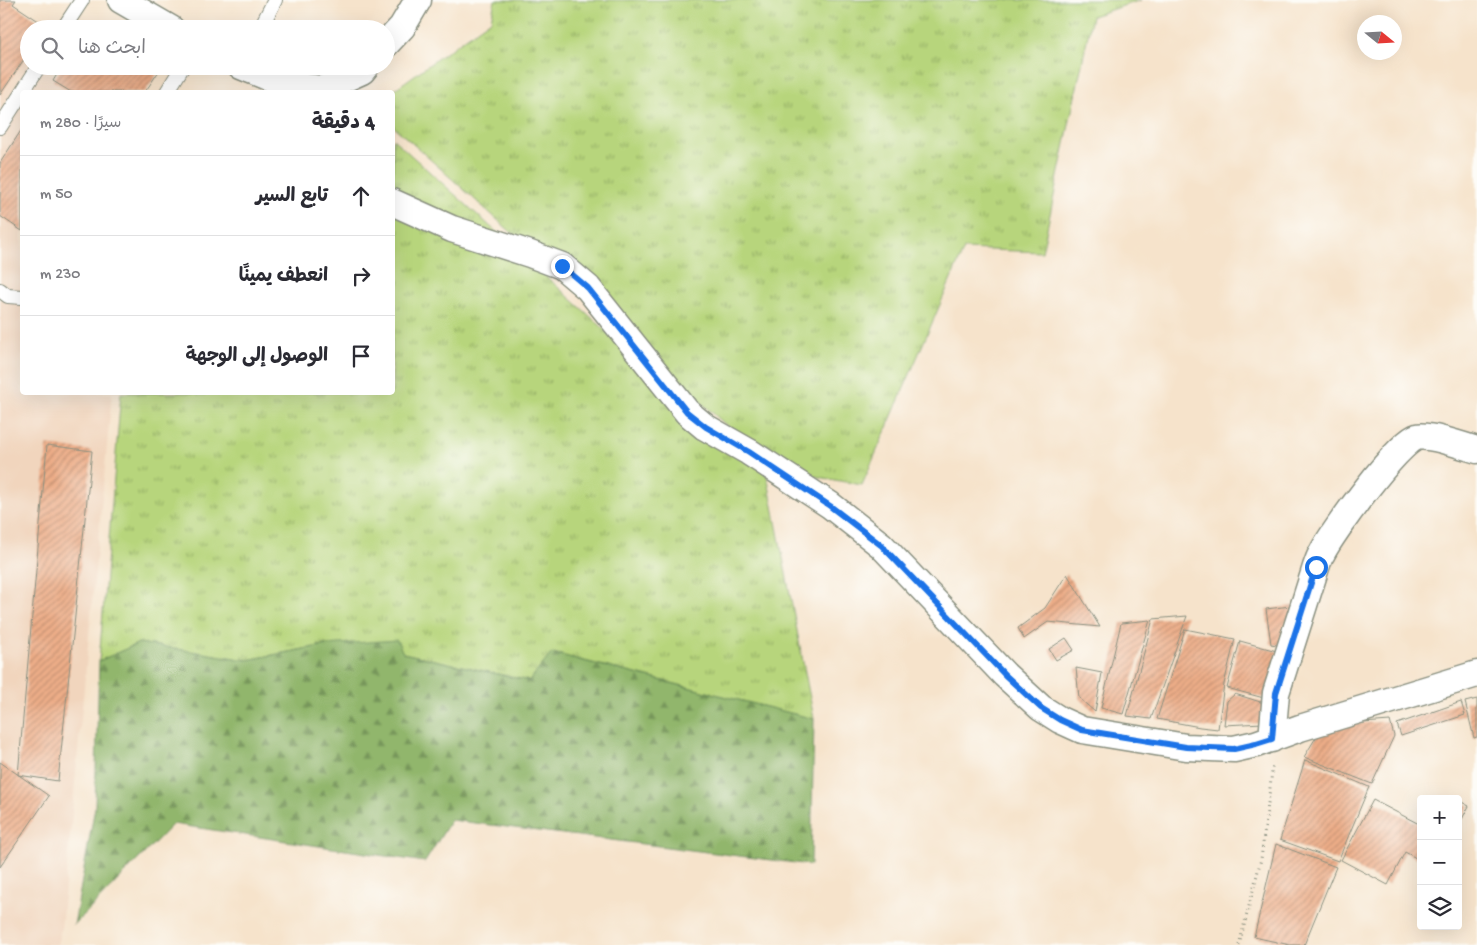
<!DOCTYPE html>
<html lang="ar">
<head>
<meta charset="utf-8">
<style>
	body { margin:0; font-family:"Gochi Hand","Playpen Sans Arabic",sans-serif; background:#f2f2f3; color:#2b2b33; direction:rtl }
	.controls { position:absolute; right:15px; bottom:15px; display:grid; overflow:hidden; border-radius:5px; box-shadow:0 5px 20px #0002 }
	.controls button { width:45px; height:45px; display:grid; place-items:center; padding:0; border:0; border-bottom:1px solid #e1e1e2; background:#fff; color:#2b2b33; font:25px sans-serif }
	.compass { position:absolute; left:1357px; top:15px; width:45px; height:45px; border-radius:50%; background:#fff; box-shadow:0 5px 20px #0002; rotate:108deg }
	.stop { position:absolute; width:15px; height:15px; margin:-11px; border:4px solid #1a73e8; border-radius:50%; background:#fff }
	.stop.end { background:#1a73e8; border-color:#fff; box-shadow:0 1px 5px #0008 }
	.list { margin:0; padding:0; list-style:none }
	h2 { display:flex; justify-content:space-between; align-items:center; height:65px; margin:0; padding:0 20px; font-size:21px }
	h2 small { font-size:16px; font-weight:400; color:#7c7c81 }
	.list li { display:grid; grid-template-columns:32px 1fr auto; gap:15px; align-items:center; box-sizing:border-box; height:80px; padding:0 20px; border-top:1px solid #e1e1e2 }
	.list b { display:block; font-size:19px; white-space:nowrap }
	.list em { font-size:16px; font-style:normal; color:#7c7c81 }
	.icon { flex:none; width:28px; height:28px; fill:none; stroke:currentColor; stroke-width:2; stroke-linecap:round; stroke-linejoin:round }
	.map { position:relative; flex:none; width:1477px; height:945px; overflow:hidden; direction:ltr }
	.search { position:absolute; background:#fff; box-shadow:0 5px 20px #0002; left:20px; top:20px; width:375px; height:55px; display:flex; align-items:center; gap:12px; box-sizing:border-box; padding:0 18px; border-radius:28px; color:#7c7c81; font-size:19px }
	.panel { position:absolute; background:#fff; box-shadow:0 5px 20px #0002; left:20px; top:90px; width:375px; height:305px; border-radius:5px; direction:rtl }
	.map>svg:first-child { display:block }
</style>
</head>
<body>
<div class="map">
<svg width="1477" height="945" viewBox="0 0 1477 945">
	<defs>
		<pattern id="grass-tufts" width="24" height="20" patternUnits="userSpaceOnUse" patternTransform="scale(1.25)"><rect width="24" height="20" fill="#b7d57c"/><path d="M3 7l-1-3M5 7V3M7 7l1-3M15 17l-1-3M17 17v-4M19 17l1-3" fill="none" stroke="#94ae66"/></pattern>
		<pattern id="forest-firs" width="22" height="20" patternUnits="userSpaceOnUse" patternTransform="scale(1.25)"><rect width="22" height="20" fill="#91b66c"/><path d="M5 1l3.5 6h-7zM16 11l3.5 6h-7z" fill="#76955a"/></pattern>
		<pattern id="building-hatch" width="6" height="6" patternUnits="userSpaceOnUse" patternTransform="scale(1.25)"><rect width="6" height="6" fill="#edad88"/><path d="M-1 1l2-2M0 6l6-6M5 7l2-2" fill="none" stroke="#bf8e70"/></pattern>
	</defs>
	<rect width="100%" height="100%" fill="#fdfcf7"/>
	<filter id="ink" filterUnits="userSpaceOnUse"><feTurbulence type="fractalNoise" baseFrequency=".02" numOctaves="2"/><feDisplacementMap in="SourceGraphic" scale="10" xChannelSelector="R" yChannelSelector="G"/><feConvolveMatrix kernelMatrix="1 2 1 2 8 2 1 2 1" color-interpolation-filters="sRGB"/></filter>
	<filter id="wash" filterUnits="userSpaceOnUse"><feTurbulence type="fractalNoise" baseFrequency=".0096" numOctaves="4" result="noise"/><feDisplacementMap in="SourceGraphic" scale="20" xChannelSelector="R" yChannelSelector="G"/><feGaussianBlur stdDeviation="1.12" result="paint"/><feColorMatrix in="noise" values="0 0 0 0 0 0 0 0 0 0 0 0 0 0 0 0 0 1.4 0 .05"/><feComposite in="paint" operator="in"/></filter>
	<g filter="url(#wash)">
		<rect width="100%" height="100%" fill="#f6e3cb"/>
		<!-- built -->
		<path fill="#f1d5bd" d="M0 31 29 54V66H44L78 92H22V392L112 393 61 929 57 945H0Z"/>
		<!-- grass -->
		<path fill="url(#grass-tufts)" stroke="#6b8958" d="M495 0H1141L1092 16 1042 252 964 249 862 485 775 469 393 126 392 92H391L491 20Z
			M393 139 767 475 814 719 553 653 530 681 403 653 325 645 247 660 139 643 99 661 121 393 392 392Z"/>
		<!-- forest -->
		<path fill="url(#forest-firs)" stroke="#587a50" d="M397 640 403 653 529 681 552 653 814 719 811 865 451 820 425 862 173 824 74 925 95 807 99 661 139 643 247 660 325 645Z"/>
		<g id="blocks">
			<!-- building -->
			<path fill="url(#building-hatch)" d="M0 0H16L13 4 46 26 44 29H29V52L0 95Z
				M62 66H158L161 68 145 92H71L53 81Z
				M22 129V231L0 216V163Z
				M47 445 92 451 58 781 18 775Z
				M1067 574 1100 627 1048 622 1024 639 1018 628 1045 608Z
				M1299 605 1287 647 1271 644 1266 609Z
				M1187 616 1151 719 1127 716 1153 619Z
				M1150 620 1123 714 1101 708 1121 623Z
				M1185 629 1235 639 1224 684 1218 729 1200 727 1157 719Z
				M1066 638 1074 650 1056 660 1049 649Z
				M1240 641 1284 653 1271 700 1227 688Z
				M1076 668 1102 673 1095 712 1079 698Z
				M1235 694 1270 705 1263 723 1224 725 1227 701Z
				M1477 699V737L1474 738 1465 702Z
				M1461 702 1465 715 1401 736 1397 724Z
				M1390 721 1394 736 1372 784 1304 757 1323 726Z
				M1305 760 1369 787 1338 861 1280 840Z
				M0 762 49 796 0 867Z
				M1373 800 1421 825V849L1416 858 1405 852 1388 885 1341 860Z
				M1458 800 1469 806 1462 819 1458 817Z
				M1276 844 1336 867 1304 945H1290L1254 937Z"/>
		</g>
	</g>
	<g filter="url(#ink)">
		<use href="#blocks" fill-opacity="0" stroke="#8a9080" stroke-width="1"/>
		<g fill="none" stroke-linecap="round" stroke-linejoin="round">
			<defs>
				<path id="service" d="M63 29 82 0
					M260 29 275 0
					M167 92 183 66
					M0 127 39 66
					M0 290 8 296 22 297"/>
				<path id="minor" d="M121 0 171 29
					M386 44 402 27 418 0
					M241 66 287 85 322 89 362 71 366 66
					M392 202 452 229 530 254 562 266 588 288 687 412 705 427 749 452 830 505 881 545 1005 675 1041 708 1060 720 1082 730 1186 747 1234 749 1256 744 1300 728 1477 674
					M1272 739 1276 693 1316 567C1318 562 1319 557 1322 553 1331 534 1399 441 1417 437 1429 434 1464 446 1477 450"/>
			</defs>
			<!-- service casing -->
			<use href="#service" stroke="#8a9080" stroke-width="16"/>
			<!-- minor casing -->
			<use href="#minor" stroke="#8a9080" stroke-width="29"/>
			<!-- path -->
			<path stroke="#8a9080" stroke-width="3" stroke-dasharray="1 4" stroke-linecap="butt" d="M1239 945 1261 859 1273 764"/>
			<!-- service -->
			<use href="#service" stroke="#fff" stroke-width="14"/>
			<!-- minor -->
			<use href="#minor" stroke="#fff" stroke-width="26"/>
		</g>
	</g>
	<g fill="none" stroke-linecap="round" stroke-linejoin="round" filter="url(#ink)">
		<!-- route -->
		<path stroke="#1a73e8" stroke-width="6" d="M562 266 588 288 687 412 706 427 749 452 830 506 881 545 1005 675 1041 708 1060 720 1082 730 1186 747 1234 749 1256 744 1272 739 1276 693 1316 567"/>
	</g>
</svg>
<div class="controls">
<button>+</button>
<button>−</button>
<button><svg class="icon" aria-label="layers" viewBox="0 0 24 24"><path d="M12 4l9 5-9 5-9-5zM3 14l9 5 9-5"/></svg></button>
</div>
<svg class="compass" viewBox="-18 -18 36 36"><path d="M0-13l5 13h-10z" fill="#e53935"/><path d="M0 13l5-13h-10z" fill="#7c7c81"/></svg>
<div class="stop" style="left:1316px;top:567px"></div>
<div class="stop end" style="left:562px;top:266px"></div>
<div class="search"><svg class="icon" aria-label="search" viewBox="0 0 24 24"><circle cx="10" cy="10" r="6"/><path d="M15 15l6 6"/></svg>ابحث هنا</div>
<section class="panel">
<h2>4 دقيقة<small>سيرًا · 280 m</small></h2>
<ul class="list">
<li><svg class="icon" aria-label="ahead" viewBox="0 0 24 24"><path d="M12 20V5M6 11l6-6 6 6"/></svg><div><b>تابع السير</b></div><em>50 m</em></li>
<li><svg class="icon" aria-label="right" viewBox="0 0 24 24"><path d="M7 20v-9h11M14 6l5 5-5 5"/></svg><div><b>انعطف يمينًا</b></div><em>230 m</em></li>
<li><svg class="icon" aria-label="arrive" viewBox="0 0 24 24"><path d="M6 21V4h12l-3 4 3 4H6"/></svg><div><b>الوصول إلى الوجهة</b></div></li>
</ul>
</section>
</div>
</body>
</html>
